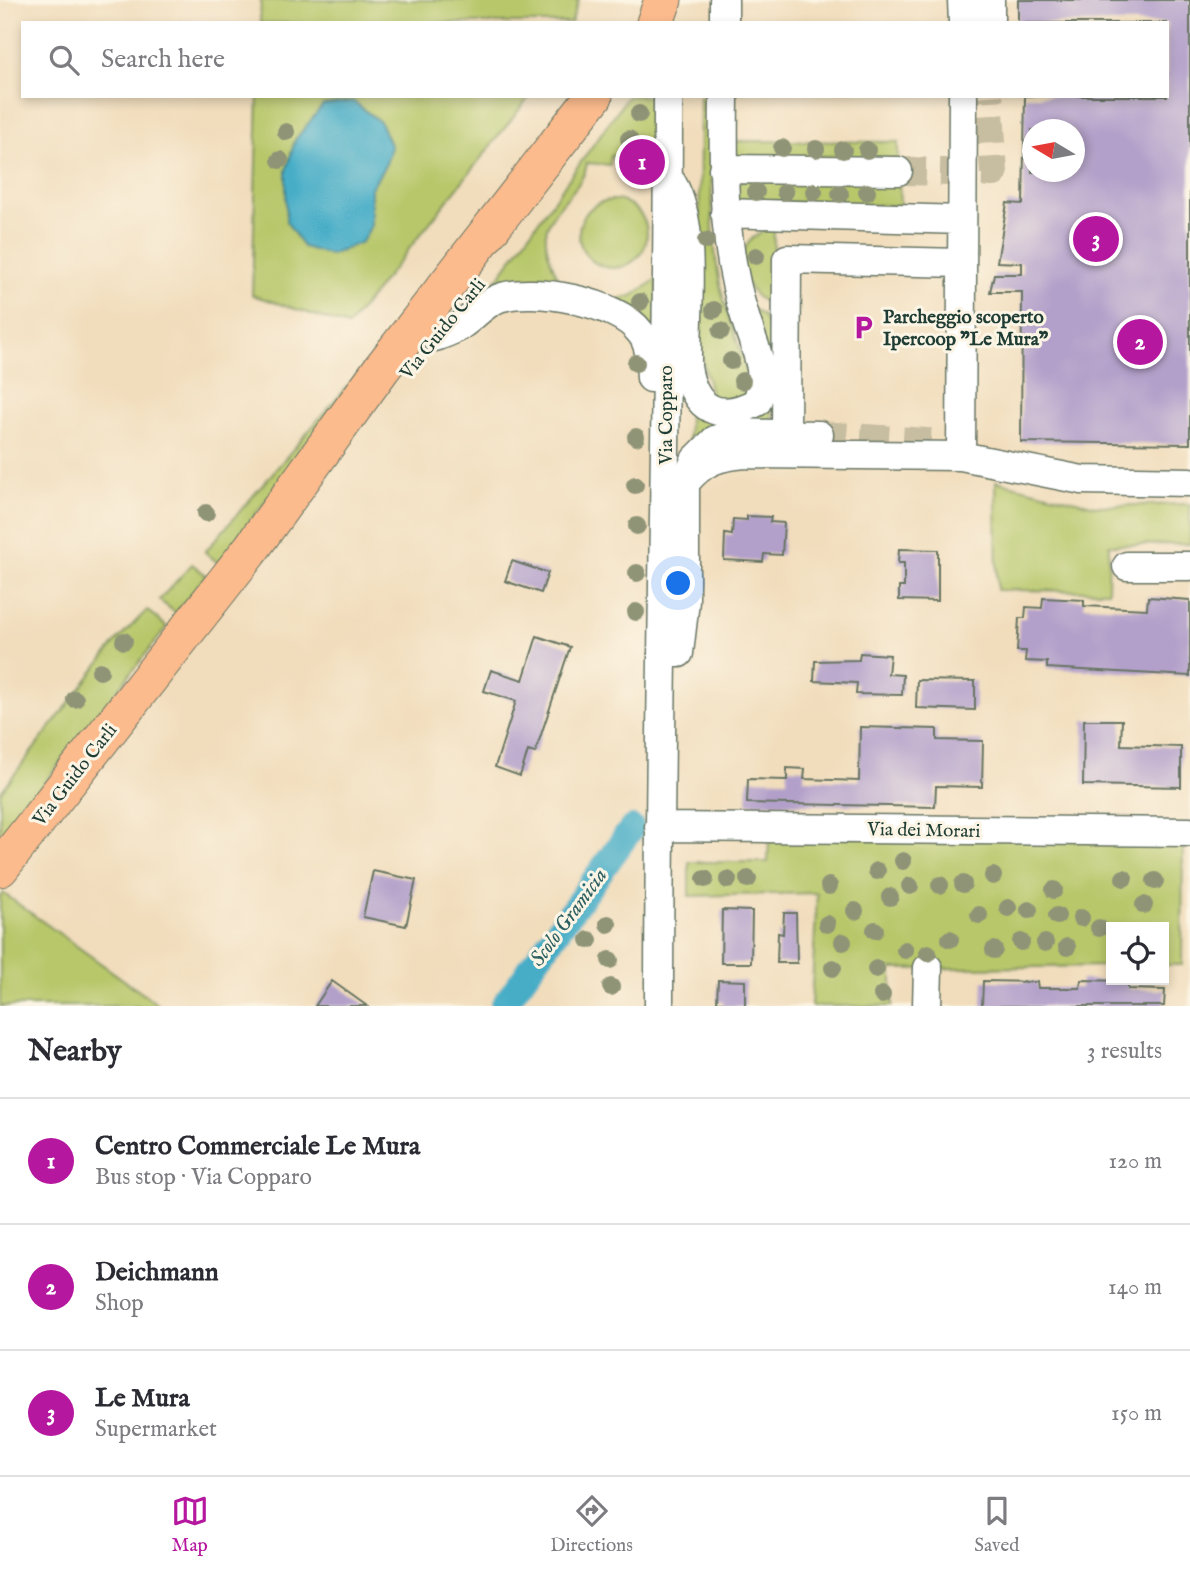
<!DOCTYPE html>
<html lang="en">
<head>
<meta charset="utf-8">
<style>
	body { margin:0; font-family:"IM FELL English",serif; background:#f2f2f3; color:#2b2b33 }
	.controls { position:absolute; right:21px; bottom:21px; display:grid; overflow:hidden; border-radius:0px; box-shadow:0 4px 10px #0003 }
	.controls button { width:63px; height:63px; display:grid; place-items:center; padding:0; border:0; border-bottom:2px solid #e1e1e2; background:#fff; color:#2b2b33; font:35px sans-serif }
	.compass { position:absolute; left:1022px; top:119px; width:63px; height:63px; border-radius:50%; background:#fff; box-shadow:0 4px 10px #0003; rotate:280deg }
	.you { position:absolute; left:679px; top:584px; width:24px; height:24px; margin:-18px; border:5px solid #fff; border-radius:50%; background:#1a73e8; box-shadow:0 0 0 10px #1a73e833 }
	.badge { display:grid; place-items:center; width:46px; height:46px; border-radius:50%; background:#b5179e; color:#fff; font-size:23px; font-weight:700 }
	.pin { position:absolute; translate:-50% -50%; border:4px solid #fff; box-shadow:0 2px 7px #0006 }
	.list { margin:0; padding:0; list-style:none }
	h2 { display:flex; justify-content:space-between; align-items:center; height:91px; margin:0; padding:0 28px; font-size:30px }
	h2 small { font-size:23px; font-weight:400; color:#7c7c81 }
	.list li { display:grid; grid-template-columns:46px 1fr auto; gap:21px; align-items:center; box-sizing:border-box; height:126px; padding:0 28px; border-top:2px solid #e1e1e2 }
	.list b { display:block; font-size:26px; white-space:nowrap }
	.list p { margin:0; font-size:23px; white-space:nowrap; color:#7c7c81 }
	.list em { font-size:23px; font-style:normal; color:#7c7c81 }
	.icon { flex:none; width:38px; height:38px; fill:none; stroke:currentColor; stroke-width:2; stroke-linecap:round; stroke-linejoin:round }
	.map { position:relative; flex:none; width:1190px; height:1006px; overflow:hidden }
	.search { position:absolute; background:#fff; box-shadow:0 4px 10px #0003; left:21px; right:21px; top:21px; height:77px; display:flex; align-items:center; gap:18px; box-sizing:border-box; padding:0 24px; border-radius:0px; color:#7c7c81; font-size:26px }
	.sheet { height:469px; background:#fff }
	nav { display:flex; justify-content:space-around; align-items:center; box-sizing:border-box; height:98px; border-top:2px solid #e1e1e2; background:#fff; font-size:19px; color:#7c7c81 }
	nav a { display:grid; justify-items:center; gap:4px }
	nav .on { color:#b5179e }
	.map>svg:first-child { display:block }
</style>
</head>
<body>
<div class="map">
<svg width="1190" height="1006" viewBox="0 0 1190 1006">
	<rect width="100%" height="100%" fill="#fcf5e5"/>
	<filter id="ink" filterUnits="userSpaceOnUse"><feTurbulence type="fractalNoise" baseFrequency=".0143" numOctaves="2"/><feDisplacementMap in="SourceGraphic" scale="14" xChannelSelector="R" yChannelSelector="G"/><feConvolveMatrix kernelMatrix="1 2 1 2 8 2 1 2 1" color-interpolation-filters="sRGB"/></filter>
	<filter id="wash" filterUnits="userSpaceOnUse"><feTurbulence type="fractalNoise" baseFrequency=".00686" numOctaves="4" result="noise"/><feDisplacementMap in="SourceGraphic" scale="28" xChannelSelector="R" yChannelSelector="G"/><feGaussianBlur stdDeviation="1.57" result="paint"/><feColorMatrix in="noise" values="0 0 0 0 0 0 0 0 0 0 0 0 0 0 0 0 0 1.4 0 .05"/><feComposite in="paint" operator="in"/></filter>
	<g filter="url(#wash)">
		<rect width="100%" height="100%" fill="#f1ddbc"/>
		<!-- green -->
		<path fill="#b8c76a" stroke="#6c824f" stroke-width="2" d="M261 0H579L571 23H260Z
			M258 96H530L348 326 252 295Z
			M628 96H658L656 146H647L646 157 611 156 610 165 587 163C583 190 554 204 547 228 542 244 553 266 559 281H529L484 298Z
			M700 96H713C712 159 708 222 720 284 727 321 747 356 749 393L739 402 712 399 699 345Z
			M735 141 898 142V162L735 161Z
			M744 180 899 181 900 206 735 200V184Z
			M579 234a34 34 0 1 1 68 0a34 34 0 1 1-68 0Z
			M765 230H774L773 304C752 303 736 270 744 250 749 240 755 235 765 230Z
			M657 279V348L617 300 634 295Z
			M420 301 218 563 205 552Z
			M751 308 763 316 772 334V422L688 455 689 412 711 421 751 414Z
			M996 481 1096 506 1190 504V544L1109 545 1108 591 997 590Z
			M192 564 206 575 176 613 159 600Z
			M147 610 167 627 0 839V793L116 642Z
			M769 836 1183 839 1182 965H1164V927H1111V966L892 969V1006H811L817 893 689 896V862H768Z
			M3 893 160 1006H0V897Z"/>
		<!-- water -->
		<path fill="#47adc7" stroke="#33757e" stroke-width="2" d="M353 101 380 122 391 147 386 164 371 188V226L362 242 331 255 303 247 286 221V171L295 140 323 105Z"/>
		<g fill="none" stroke-linecap="round" stroke-linejoin="round">
			<!-- canal -->
			<path stroke="#47adc7" stroke-width="26" d="M503 1006 632 828"/>
		</g>
		<g id="blocks">
			<!-- building -->
			<path fill="#b3a0ca" fill-rule="evenodd" d="M1018 0H1190V444L1021 442 1022 292H990L994 274H1022V263L997 262 1007 203 1023 204 1025 96H1167V23H1018ZM1032 130H1074V172H1032Z
				M747 516 771 517 770 522 784 523 782 555 764 554 763 562 724 560 725 534 732 535 733 519 747 520Z
				M899 549 938 550V601L899 600V587H904V563H898Z
				M512 561 548 573 541 593 505 581Z
				M1148 597 1190 600V676L1047 668V662L1025 661 1026 651H1017L1019 618H1025L1026 607 1042 608 1043 598 1084 600V606L1147 609Z
				M537 636 570 647 535 753 528 751 520 776 495 767 516 701 484 691 491 670 523 680Z
				M860 653 890 655 888 674 903 675 902 695 856 694 857 683 814 681 815 661 859 660Z
				M917 680 975 681V710L916 708Z
				M1084 720H1122L1121 745 1181 747V787L1083 785Z
				M860 727 937 729V740L983 741 982 787 936 786 935 807 747 803 748 779 787 780V768L805 769 804 779 859 781Z
				M373 871 416 880 406 926 363 917Z
				M722 910 752 911 751 963H721Z
				M784 913H796L797 963H777L778 933 783 934Z
				M718 980 745 981V1006H723V1002H717Z
				M1081 980 1128 981V989L1165 990 1164 1006H982L983 981 1037 982 1038 988H1080Z
				M332 981 367 1006H315Z"/>
		</g>
	</g>
	<g filter="url(#ink)">
		<use href="#blocks" fill-opacity="0" stroke="#687564" stroke-width="2"/>
		<g fill="none" stroke-linecap="round" stroke-linejoin="round">
			<!-- minor-tunnel -->
			<path stroke="#c7bda1" stroke-width="28" stroke-dasharray="28 14" stroke-linecap="butt" d="M898 171 994 173 989 96
				M819 435 942 443"/>
			<defs>
				<path id="minor" d="M962 0 963 23
					M724 23V0
					M990 23V0
					M723 169 898 171
					M672 183C698 226 686 315 687 367 694 409 718 423 757 402 769 371 755 350 746 320 722 247 723 172 724 96
					M725 213 962 220
					M435 337C443 334 453 331 460 326 474 317 483 304 499 298 533 286 618 302 640 332 651 345 650 362 651 378
					M786 435 787 259 962 263
					M961 456 963 96
					M686 482C703 461 719 456 745 454L961 456 1082 480 1190 482
					M1127 566H1190
					M679 653 685 601V485L695 460 715 440 733 433 819 435
					M659 827 1190 832
					M659 1006C659 703 668 400 668 96
					M927 1006 928 968"/>
				<path id="major" d="M655 23 663 0
					M0 868 251 549 382 368 594 96"/>
			</defs>
			<!-- minor casing -->
			<use href="#minor" stroke="#687564" stroke-width="31"/>
			<!-- major casing -->
			<use href="#major" stroke="#687564" stroke-width="39"/>
			<!-- minor -->
			<use href="#minor" stroke="#fff" stroke-width="28"/>
			<!-- major -->
			<use href="#major" stroke="#fbbb8d" stroke-width="37"/>
		</g>
		<!-- trees -->
		<g fill="#8f9477">
			<circle cx="639" cy="114" r="9"/>
			<circle cx="286" cy="132" r="9"/>
			<circle cx="629" cy="139" r="9"/>
			<circle cx="782" cy="148" r="9"/>
			<circle cx="816" cy="149" r="9"/>
			<circle cx="843" cy="150" r="9"/>
			<circle cx="867" cy="150" r="9"/>
			<circle cx="280" cy="160" r="9"/>
			<circle cx="756" cy="192" r="9"/>
			<circle cx="785" cy="192" r="9"/>
			<circle cx="814" cy="192" r="9"/>
			<circle cx="867" cy="192" r="9"/>
			<circle cx="840" cy="194" r="9"/>
			<circle cx="706" cy="241" r="9"/>
			<circle cx="756" cy="256" r="9"/>
			<circle cx="640" cy="302" r="9"/>
			<circle cx="714" cy="310" r="9"/>
			<circle cx="721" cy="331" r="9"/>
			<circle cx="731" cy="361" r="9"/>
			<circle cx="636" cy="363" r="9"/>
			<circle cx="742" cy="381" r="9"/>
			<circle cx="636" cy="437" r="9"/>
			<circle cx="635" cy="485" r="9"/>
			<circle cx="206" cy="513" r="9"/>
			<circle cx="637" cy="526" r="9"/>
			<circle cx="637" cy="573" r="9"/>
			<circle cx="636" cy="612" r="9"/>
			<circle cx="124" cy="641" r="9"/>
			<circle cx="100" cy="671" r="9"/>
			<circle cx="75" cy="699" r="9"/>
			<circle cx="903" cy="861" r="9"/>
			<circle cx="877" cy="871" r="9"/>
			<circle cx="993" cy="876" r="9"/>
			<circle cx="1124" cy="878" r="9"/>
			<circle cx="705" cy="879" r="9"/>
			<circle cx="748" cy="879" r="9"/>
			<circle cx="728" cy="880" r="9"/>
			<circle cx="1155" cy="881" r="9"/>
			<circle cx="963" cy="884" r="9"/>
			<circle cx="940" cy="885" r="9"/>
			<circle cx="829" cy="886" r="9"/>
			<circle cx="910" cy="886" r="9"/>
			<circle cx="1054" cy="890" r="9"/>
			<circle cx="890" cy="897" r="9"/>
			<circle cx="1144" cy="905" r="9"/>
			<circle cx="1008" cy="908" r="9"/>
			<circle cx="1029" cy="910" r="9"/>
			<circle cx="855" cy="911" r="9"/>
			<circle cx="979" cy="915" r="9"/>
			<circle cx="1057" cy="916" r="9"/>
			<circle cx="1081" cy="918" r="9"/>
			<circle cx="608" cy="924" r="9"/>
			<circle cx="827" cy="924" r="9"/>
			<circle cx="1099" cy="928" r="9"/>
			<circle cx="875" cy="930" r="9"/>
			<circle cx="950" cy="939" r="9"/>
			<circle cx="589" cy="940" r="9"/>
			<circle cx="843" cy="942" r="9"/>
			<circle cx="1021" cy="942" r="9"/>
			<circle cx="1045" cy="943" r="9"/>
			<circle cx="1067" cy="947" r="9"/>
			<circle cx="905" cy="950" r="9"/>
			<circle cx="994" cy="950" r="9"/>
			<circle cx="928" cy="953" r="9"/>
			<circle cx="610" cy="960" r="9"/>
			<circle cx="833" cy="968" r="9"/>
			<circle cx="876" cy="969" r="9"/>
			<circle cx="611" cy="987" r="9"/>
			<circle cx="882" cy="995" r="9"/>
		</g>
	</g>
	<!-- icons -->
	<defs>
		<symbol id="parking-bare" viewBox="-9 -9 18 18"><path d="M-3.5-5.5H1a3.5 3.5 0 0 1 0 7H-1V5.5H-3.5ZM-1-3.4V-.6H.8a1.4 1.4 0 0 0 0-2.8Z" fill="#b5179e" stroke="#fcf5e5" stroke-width="2.5" paint-order="stroke"/></symbol>
	</defs>
	<g fill-rule="evenodd">
		<use href="#parking-bare" x="846" y="310" width="35" height="35"/>
	</g>
	<g text-anchor="middle" stroke-width="6" stroke-linejoin="round" paint-order="stroke">
		<!-- poi labels -->
		<g font-size="19" font-weight="bold" fill="#1f3d34" stroke="#fcf5e5" text-anchor="start">
			<text x="883" y="323">Parcheggio scoperto<tspan x="883" dy="22">Ipercoop "Le Mura"</tspan></text>
		</g>
		<!-- street labels -->
		<g font-size="19" fill="#1f3d34" stroke="#fcf5e5">
			<text transform="translate(442 328) rotate(-51)" y="7">Via Guido Carli</text>
			<text transform="translate(665 415) rotate(-90)" y="7">Via Copparo</text>
			<text transform="translate(74 774) rotate(-52)" y="7">Via Guido Carli</text>
			<text transform="translate(924 829) rotate(1)" y="7">Via dei Morari</text>
		</g>
		<!-- water labels -->
		<g font-size="21" font-style="italic" fill="#2b5f60" stroke="#fcf5e5">
			<text transform="translate(568 917) rotate(-54)" y="7">Scolo Gramicia</text>
		</g>
	</g>
</svg>
<div class="controls">
<button><svg class="icon" aria-label="locate" viewBox="0 0 24 24"><circle cx="12" cy="12" r="6"/><path d="M12 2v4M12 18v4M2 12h4M18 12h4"/></svg></button>
</div>
<svg class="compass" viewBox="-18 -18 36 36"><path d="M0-13l5 13h-10z" fill="#e53935"/><path d="M0 13l5-13h-10z" fill="#7c7c81"/></svg>
<div class="you"></div>
<div class="pin badge" style="left:642px;top:162px">1</div>
<div class="pin badge" style="left:1140px;top:342px">2</div>
<div class="pin badge" style="left:1096px;top:239px">3</div>
<div class="search"><svg class="icon" aria-label="search" viewBox="0 0 24 24"><circle cx="10" cy="10" r="6"/><path d="M15 15l6 6"/></svg>Search here</div>
</div>
<section class="sheet">
<h2>Nearby<small>3 results</small></h2>
<ul class="list">
<li><span class="badge">1</span><div><b>Centro Commerciale Le Mura</b><p>Bus stop · Via Copparo</p></div><em>120 m</em></li>
<li><span class="badge">2</span><div><b>Deichmann</b><p>Shop</p></div><em>140 m</em></li>
<li><span class="badge">3</span><div><b>Le Mura</b><p>Supermarket</p></div><em>150 m</em></li>
</ul>
</section>
<nav>
<a class="on"><svg class="icon" aria-label="map" viewBox="0 0 24 24"><path d="M3 6l6-2 6 2 6-2v14l-6 2-6-2-6 2zM9 4v14M15 6v14"/></svg>Map</a>
<a><svg class="icon" aria-label="directions" viewBox="0 0 24 24"><path d="M12 3l9 9-9 9-9-9zM9 14v-3h6M13 9l2 2-2 2"/></svg>Directions</a>
<a><svg class="icon" aria-label="saved" viewBox="0 0 24 24"><path d="M7 4h10v16l-5-4-5 4z"/></svg>Saved</a>
</nav>
</body>
</html>
